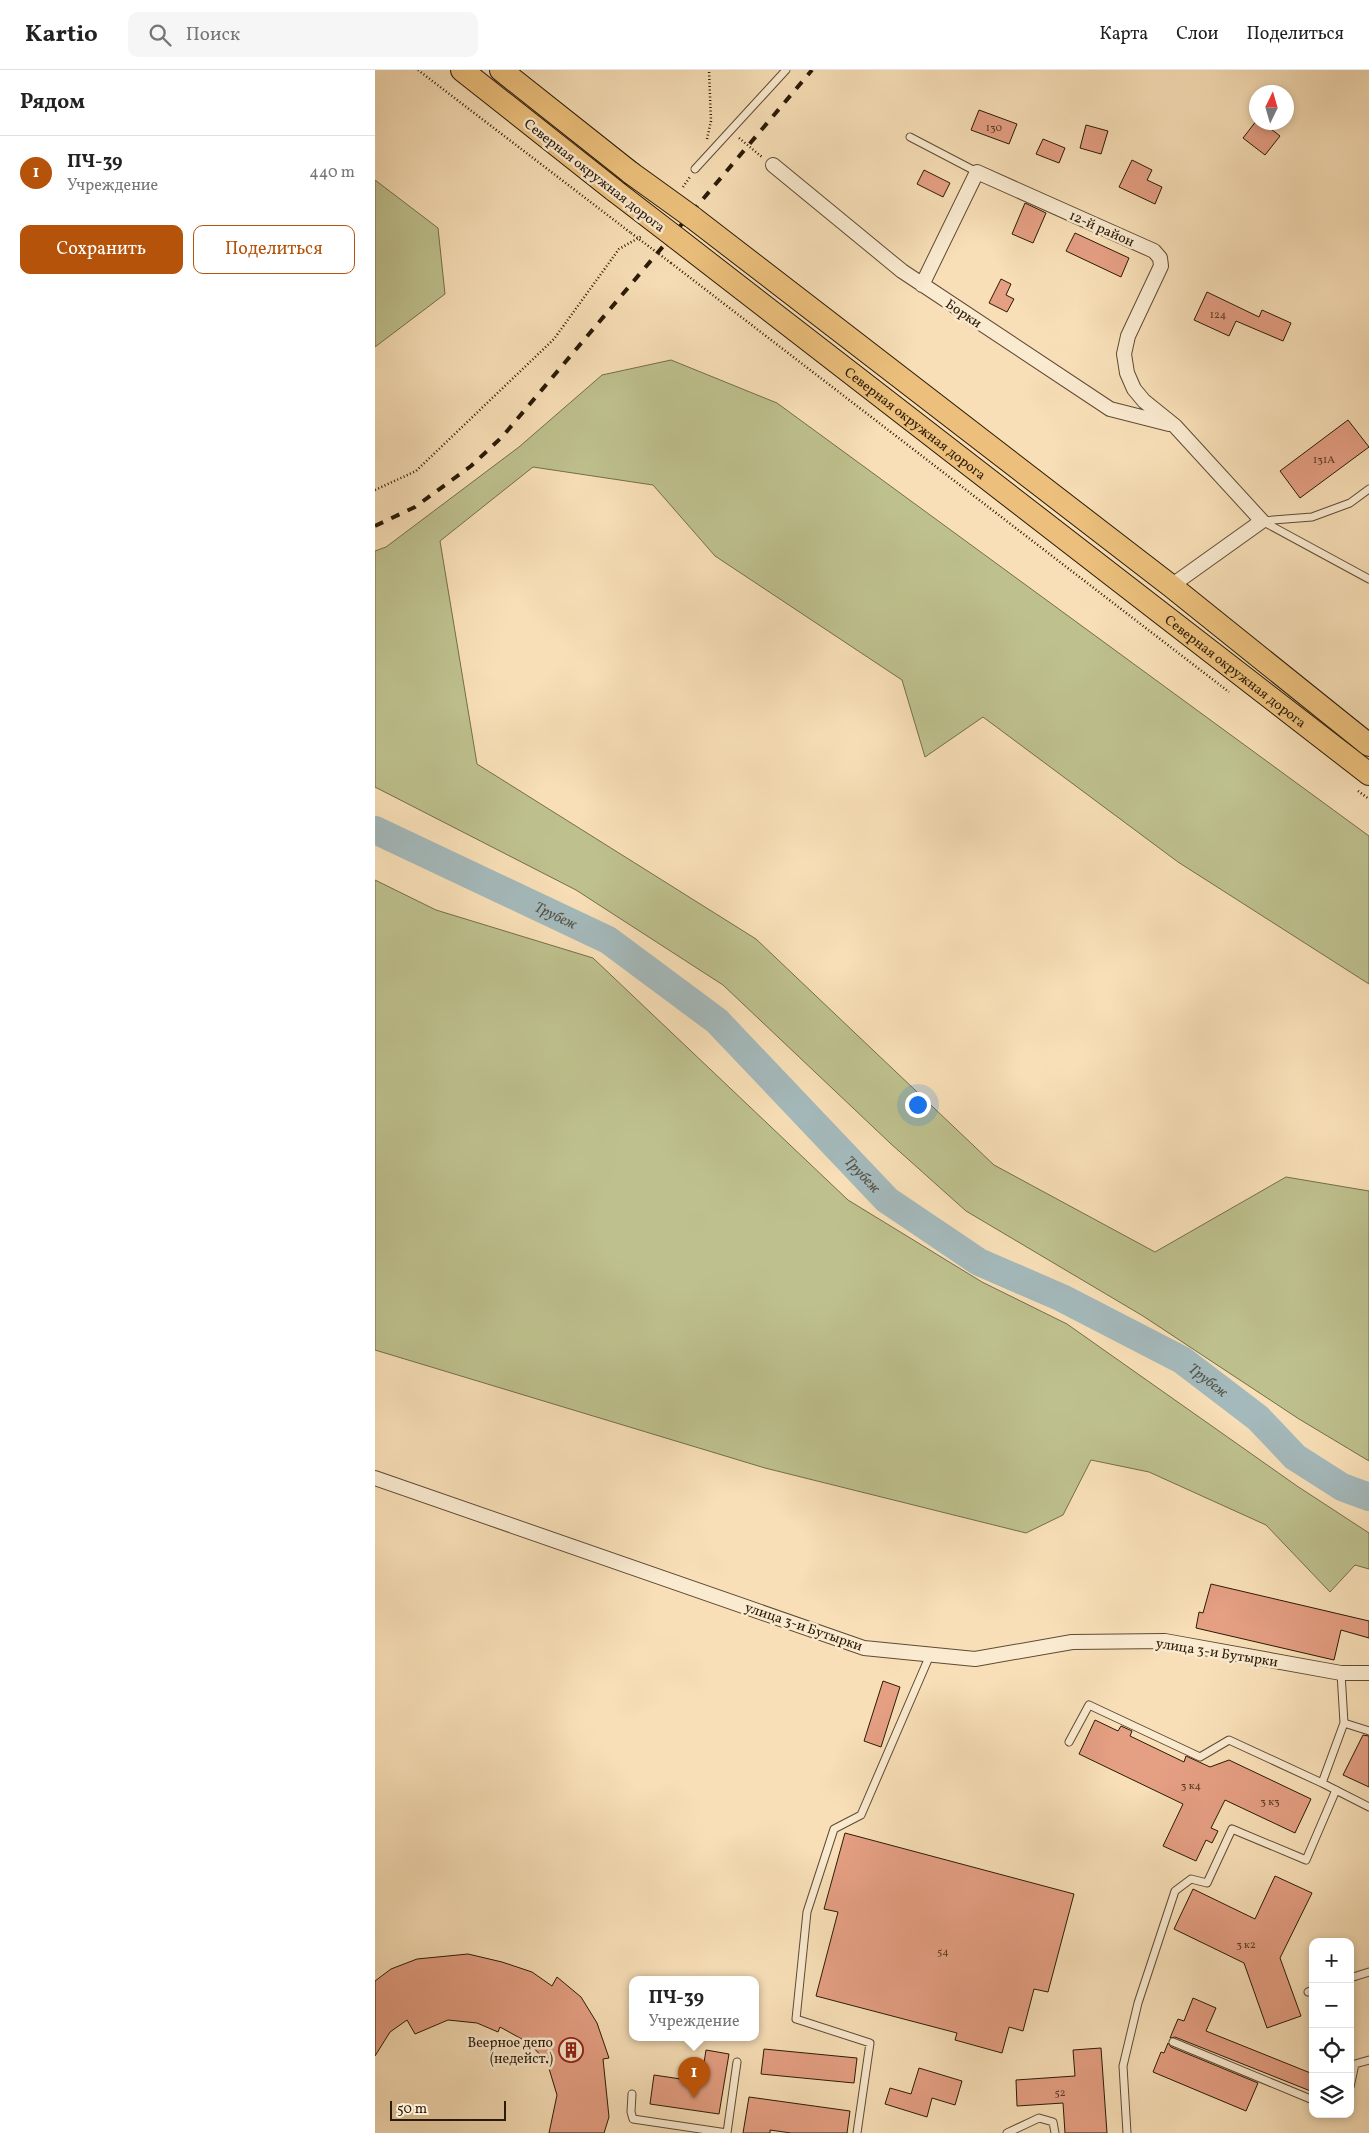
<!DOCTYPE html>
<html lang="ru">
<head>
<meta charset="utf-8">
<style>
	body { margin:0; font-family:Vollkorn,serif; background:#f6f6f6; color:#222 }
	.controls { position:absolute; right:15px; bottom:15px; display:grid; overflow:hidden; border-radius:10px; box-shadow:0 2px 8px #0003 }
	.controls button { width:45px; height:45px; display:grid; place-items:center; padding:0; border:0; border-bottom:1px solid #e0e0e0; background:#fff; color:#222; font:25px sans-serif }
	.compass { position:absolute; left:874px; top:15px; width:45px; height:45px; border-radius:50%; background:#fff; box-shadow:0 2px 8px #0003; rotate:5deg }
	.scale { position:absolute; left:15px; bottom:12px; width:116px; box-sizing:border-box; padding-left:5px; border:2px solid #2a1a07; border-top:0; font-size:14px; line-height:18px; white-space:nowrap; color:#2a1a07; -webkit-text-stroke:4px #faead0; paint-order:stroke }
	.you { position:absolute; left:542px; top:1034px; width:18px; height:18px; margin:-12px; border:4px solid #fff; border-radius:50%; background:#1a73e8; box-shadow:0 0 0 8px #1a73e833 }
	.badge { display:grid; place-items:center; width:32px; height:32px; border-radius:50%; background:#b45309; color:#fff; font-size:16px; font-weight:700 }
	.pin { position:absolute; translate:-50% -41px; filter:drop-shadow(0 1px 2px #0008) }
	.pin::after { content:''; position:absolute; top:26px; width:18px; height:15px; background:inherit; clip-path:polygon(0 0,100% 0,50% 100%) }
	.popup { position:absolute; left:254px; top:1906px; width:130px; height:65px; box-sizing:border-box; display:grid; place-content:center; border-radius:10px; background:#fff; filter:drop-shadow(0 1px 4px #0005); font-size:16px; white-space:nowrap; color:#767676 }
	.popup b { font-size:19px; color:#222 }
	.popup::after { content:''; position:absolute; left:50%; top:100%; margin-left:-10px; border:10px solid transparent; border-top-color:#fff }
	.list { margin:0; padding:0; list-style:none }
	h2 { display:flex; justify-content:space-between; align-items:center; height:65px; margin:0; padding:0 20px; font-size:21px }
	h2 small { font-size:16px; font-weight:400; color:#767676 }
	.list li { display:grid; grid-template-columns:32px 1fr auto; gap:15px; align-items:center; box-sizing:border-box; height:75px; padding:0 20px; border-top:1px solid #e0e0e0 }
	.list b { display:block; font-size:19px; white-space:nowrap }
	.list p { margin:0; font-size:16px; white-space:nowrap; color:#767676 }
	.list em { font-size:16px; font-style:normal; color:#767676 }
	.actions { display:flex; gap:10px; padding:15px 20px }
	.actions a { flex:1; padding:11px 0; border:1px solid #b45309; border-radius:10px; text-align:center; font-size:18px; color:#b45309 }
	.actions .main { background:#b45309; color:#fff }
	.icon { flex:none; width:28px; height:28px; fill:none; stroke:currentColor; stroke-width:2; stroke-linecap:round; stroke-linejoin:round }
	.map { position:relative; flex:none; width:994px; height:2063px; overflow:hidden }
	header { display:flex; align-items:center; gap:30px; box-sizing:border-box; height:70px; padding:0 25px; background:#fff; border-bottom:1px solid #e0e0e0 }
	header strong { font-size:24px }
	nav { display:flex; gap:28px; margin-inline-start:auto; font-size:18px }
	.search { width:350px; height:45px; background:#f6f6f6; display:flex; align-items:center; gap:12px; box-sizing:border-box; padding:0 18px; border-radius:10px; color:#767676; font-size:19px }
	main { display:flex }
	aside { flex:1; background:#fff }
	.map>svg:first-child { display:block }
</style>
</head>
<body>
<header>
<strong>Kartio</strong>
<div class="search"><svg class="icon" aria-label="search" viewBox="0 0 24 24"><circle cx="10" cy="10" r="6"/><path d="M15 15l6 6"/></svg>Поиск</div>
<nav><a>Карта</a><a>Слои</a><a>Поделиться</a></nav>
</header>
<main>
<aside>
<h2>Рядом<small></small></h2>
<ul class="list">
<li><span class="badge">1</span><div><b>ПЧ-39</b><p>Учреждение</p></div><em>440 m</em></li>
</ul>
<div class="actions"><a class="main">Сохранить</a><a>Поделиться</a></div>
</aside>
<div class="map">
<svg width="994" height="2063" viewBox="0 0 994 2063">
	<rect width="100%" height="100%" fill="#f8dfb7"/>
	<filter id="stains"><feTurbulence type="fractalNoise" baseFrequency=".004" numOctaves="4"/><feColorMatrix values="0 0 0 0 .2 0 0 0 0 .09 0 0 0 0 .02 0 0 0 .5 -.17"/></filter>
	<radialGradient id="worn" r=".72"><stop offset=".6" stop-color="#630" stop-opacity="0"/><stop offset="1" stop-color="#630" stop-opacity=".3"/></radialGradient>
	<!-- green -->
	<path fill="#bec18e" stroke="#746e4a" d="M0 110 63 158 70 224 0 277Z
		M296 290 402 333 994 766V914L803 792 608 647 550 687 527 610 340 486 278 415 158 397 65 471 102 694 381 869 619 1095 780 1182 911 1107 994 1121V1391L924 1349 768 1246 591 1141 515 1073 348 915 201 820 0 717V481L11 477 144 377 227 305Z
		M0 810 61 840 218 888 473 1130 607 1212 692 1254 922 1416 994 1463V1499L980 1495 955 1522 891 1455 774 1402 716 1390 688 1445 651 1463 390 1398 0 1280Z"/>
	<g fill="none" stroke-linecap="round" stroke-linejoin="round">
		<!-- river -->
		<path stroke="#a4b9bb" stroke-width="28" id="s1" d="M0 760 233 870 342 951 512 1130 604 1192 687 1228 807 1290 883 1348 920 1387 967 1417 994 1427"/>
	</g>
	<!-- building -->
	<path fill="#e59f83" stroke="#2a1a07" d="M604 40 642 54 634 74 596 60Z
		M882 50V52H887L905 66 890 85 868 68Z
		M711 55 733 61 726 84 705 78Z
		M668 69 690 78 684 93 661 84Z
		M757 90 777 100 772 110 787 117 780 134 744 117Z
		M549 100 575 113 568 127 542 114Z
		M650 133 671 143 658 173 637 164Z
		M700 163 754 188 746 207 691 181Z
		M626 209 636 214 631 225 639 229 632 242 614 233Z
		M832 222 884 247 887 240 916 253 908 271 861 251 854 266 819 250Z
		M973 350 994 377 925 428 905 401Z
		M836 1514 994 1551V1568L966 1560 959 1590 821 1558 824 1542 828 1543Z
		M508 1611 525 1617 506 1677 489 1671Z
		M720 1650 743 1661 746 1656 757 1661 755 1666 809 1692 811 1686 835 1697 854 1690 936 1729 920 1763 850 1730 836 1758 843 1761 837 1773 831 1770 821 1791 788 1776 808 1734 704 1684Z
		M988 1665 994 1666V1717L968 1705Z
		M470 1763 699 1824 673 1922 659 1919 648 1961 634 1957 627 1983 580 1970 582 1963 441 1926 463 1842 449 1839Z
		M900 1806 937 1823 905 1888 926 1946 892 1958 869 1893 799 1859 818 1819 880 1849Z
		M93 1884 127 1892 157 1902 177 1916 182 1907 206 1927 222 1953 234 1988 228 1989 234 2047 229 2063H174L182 2025 172 1992 154 1973 125 1957 123 1962 102 1953 73 1950 40 1964 32 1950 15 1962 0 1986V1911L16 1899 42 1889Z
		M818 1928 841 1938 831 1961 938 2004V2022L800 1967 795 1968 803 1949 809 1951Z
		M793 1973 796 1977 883 2013 871 2041 778 2002 786 1982 789 1983Z
		M726 1978 732 2063H690L688 2033 642 2036 641 2010 700 2006 698 1980Z
		M389 1979 482 1988 479 2013 386 2004Z
		M331 1980 354 1984 344 2044 275 2034 279 2005 326 2012Z
		M544 1998 587 2011 580 2035 557 2028 552 2047 510 2034 515 2018 536 2024Z
		M374 2027 475 2041 472 2063H416L395 2060V2063H368Z"/>
	<g fill="none" stroke-linecap="round" stroke-linejoin="round">
		<defs>
			<path id="lane" d="M535 67 602 102
				M320 99 411 0
				M887 451 994 509
				M887 451 937 447 975 433 994 419
				M966 1603 969 1653 947 1713 994 1737
				M969 1653 994 1661
				M694 1672 714 1635 825 1687 854 1670 947 1713
				M975 1908 994 1902
				M933 1922 938 1920
				M798 1972 938 2030
				M975 2017 980 1994 994 1990
				M257 2024 256 2042 258 2049 352 2063
				M352 2063 362 1992
				M482 2063 495 1973 421 1949 432 1842 459 1759 486 1745 555 1585
				M632 2063 664 2048 678 2052 680 2063
				M752 2063 748 1996 763 1933 800 1821 816 1809 832 1813 857 1759 931 1790 961 1720"/>
			<path id="street" d="M398 95 527 201 735 339 794 354
				M547 215 602 102 779 181 785 188 786 196 753 266 749 284 752 303 759 319 769 331 800 356 887 451 796 516
				M0 1408 489 1578 600 1589 697 1572 790 1571 966 1603H994"/>
			<g id="primary">
				<path d="M87 0 240 121"/>
				<path d="M126 0 256 103"/>
				<path d="M317 147 796 516 994 675"/>
				<path id="s2" d="M300 167 994 704"/>
			</g>
		</defs>
		<!-- lane casing -->
		<use href="#lane" stroke="#5e4b33" stroke-width="9"/>
		<!-- street casing -->
		<use href="#street" stroke="#5e4b33" stroke-width="16"/>
		<!-- primary casing -->
		<use href="#primary" stroke="#2a1a07" stroke-width="24"/>
		<!-- path -->
		<path stroke="#2a1a07" stroke-width="2.5" stroke-dasharray="1 2.5" stroke-linecap="butt" d="M43 0 256 163
			M364 68 387 87
			M332 69 336 51 334 0
			M308 117 315 107
			M296 193 854 622
			M0 420 41 401 179 269 244 179 267 166
			M983 721 994 729"/>
		<!-- lane -->
		<use href="#lane" stroke="#faead0" stroke-width="7"/>
		<!-- street -->
		<use href="#street" stroke="#faead0" stroke-width="14"/>
		<!-- primary -->
		<use href="#primary" stroke="#ecc07c" stroke-width="22"/>
		<!-- rail -->
		<path stroke="#2a1a07" stroke-width="4" stroke-dasharray="9 9" stroke-linecap="butt" d="M0 456 40 437 96 396 127 367 437 0"/>
		<defs>
			<path id="primary-bridge" d="M256 103 317 147
				M240 121 300 167"/>
		</defs>
		<!-- primary-bridge casing -->
		<use href="#primary-bridge" stroke="#2a1a07" stroke-width="24" stroke-linecap="butt"/>
		<!-- path-bridge -->
		<path stroke="#2a1a07" stroke-width="2.5" stroke-dasharray="1 2.5" stroke-linecap="butt" d="M256 163 296 193"/>
		<!-- primary-bridge -->
		<use href="#primary-bridge" stroke="#ecc07c" stroke-width="22"/>
	</g>
	<!-- icons -->
	<defs>
		<symbol id="building-ring" viewBox="-11 -11 22 22"><circle r="9.5" fill="#faead0" stroke="#8f2418" stroke-width="1.5"/><path d="M-4-6H4V6H1V3H-1V6H-4ZM-2.5-4.3h1.7v1.8h-1.7ZM.8-4.3h1.7v1.8H.8ZM-2.5-1h1.7V.8h-1.7ZM.8-1h1.7V.8H.8Z" fill="#8f2418"/></symbol>
	</defs>
	<g fill-rule="evenodd">
		<use href="#building-ring" x="182" y="1966" width="28" height="28"/>
	</g>
	<g text-anchor="middle" stroke-width="5" stroke-linejoin="round" paint-order="stroke">
		<!-- number labels -->
		<g font-size="11" fill="#593b26">
			<text x="619" y="61">130</text>
			<text x="843" y="248">124</text>
			<text x="949" y="393">131А</text>
			<text x="816" y="1719">3 к4</text>
			<text x="895" y="1735">3 к3</text>
			<text x="871" y="1878">3 к2</text>
			<text x="568" y="1885">54</text>
			<text x="685" y="2026">52</text>
		</g>
		<!-- street labels -->
		<g font-size="14" fill="#2a1a07" stroke="#faead0">
			<text transform="translate(220 105) rotate(38)" y="5">Северная окружная дорога</text>
			<text transform="translate(727 158) rotate(24)" y="5">12-й район</text>
			<text transform="translate(589 243) rotate(34)" y="5">Борки</text>
			<text dy="5" stroke="none"><textPath href="#s2" startOffset="304">Северная окружная дорога</textPath></text>
			<text dy="5" stroke="none"><textPath href="#s2" startOffset="709">Северная окружная дорога</textPath></text>
			<text transform="translate(429 1556) rotate(19)" y="5">улица 3-и Бутырки</text>
			<text transform="translate(842 1582) rotate(9)" y="5">улица 3-и Бутырки</text>
		</g>
		<!-- poi labels -->
		<g font-size="14" fill="#2a1a07" stroke="#faead0" text-anchor="end">
			<text x="178" y="1977">Веерное депо<tspan x="178" dy="16">(недейст.)</tspan></text>
		</g>
		<!-- water labels -->
		<g font-size="15" font-style="italic" fill="#555246" stroke="#faead0">
			<text dy="5" stroke="none"><textPath href="#s1" startOffset="200">Трубеж</textPath></text>
			<text dy="5" stroke="none"><textPath href="#s1" startOffset="605">Трубеж</textPath></text>
			<text dy="5" stroke="none"><textPath href="#s1" startOffset="1010">Трубеж</textPath></text>
		</g>
	</g>
	<rect width="100%" height="100%" filter="url(#stains)"/>
	<rect width="100%" height="100%" fill="url(#worn)"/>
</svg>
<div class="controls">
<button>+</button>
<button>−</button>
<button><svg class="icon" aria-label="locate" viewBox="0 0 24 24"><circle cx="12" cy="12" r="6"/><path d="M12 2v4M12 18v4M2 12h4M18 12h4"/></svg></button>
<button><svg class="icon" aria-label="layers" viewBox="0 0 24 24"><path d="M12 4l9 5-9 5-9-5zM3 14l9 5 9-5"/></svg></button>
</div>
<svg class="compass" viewBox="-18 -18 36 36"><path d="M0-13l5 13h-10z" fill="#e53935"/><path d="M0 13l5-13h-10z" fill="#767676"/></svg>
<div class="scale">50 m</div>
<div class="you"></div>
<div class="pin badge" style="left:319px;top:2028px">1</div>
<div class="popup"><b>ПЧ-39</b>Учреждение</div>
</div>
</main>
</body>
</html>
